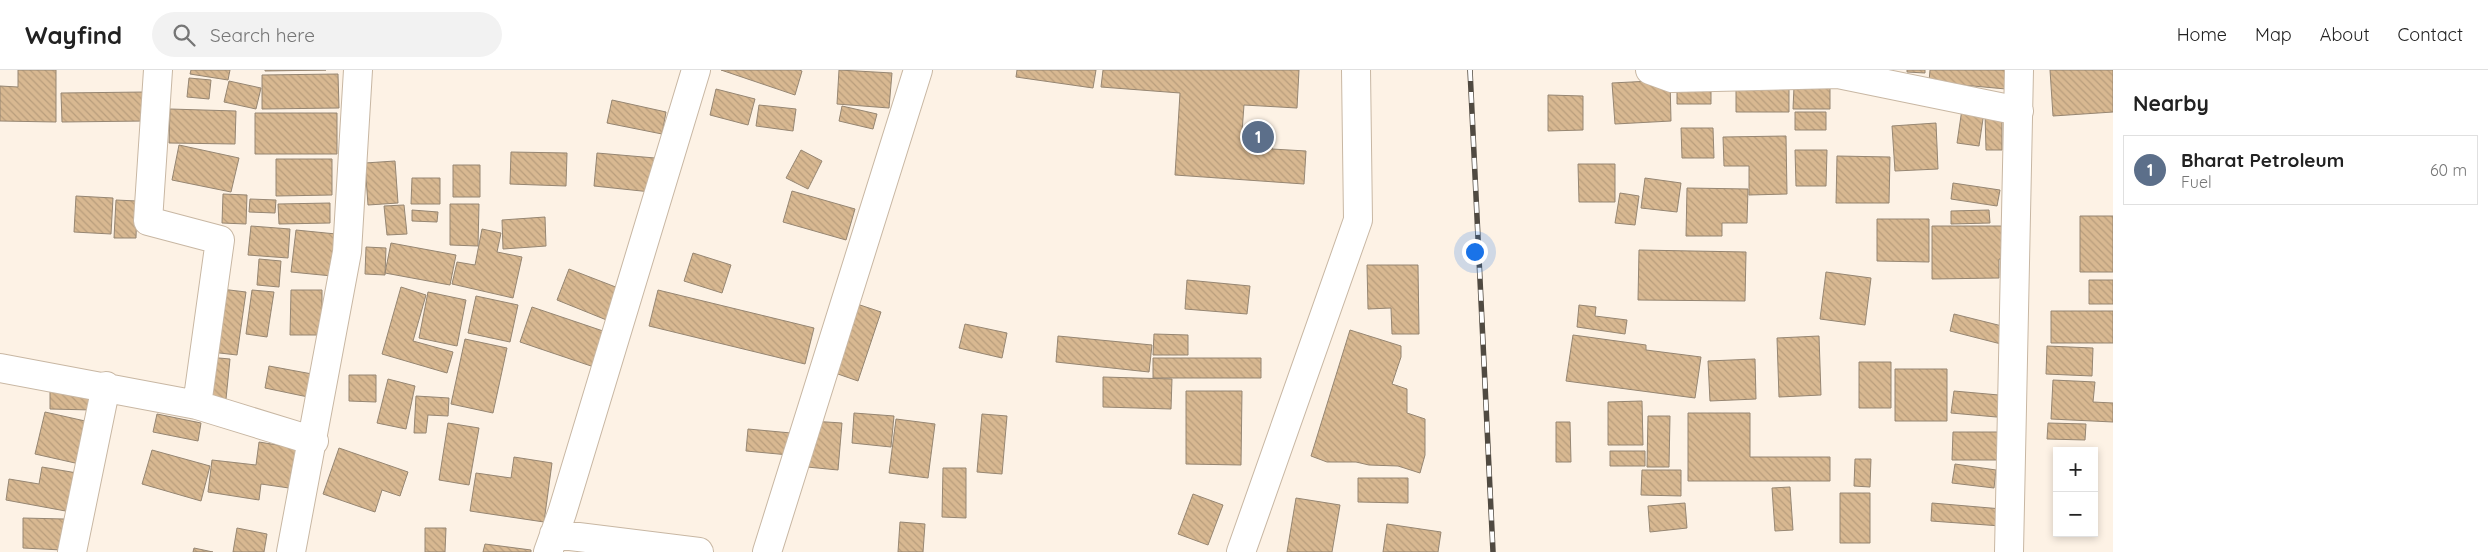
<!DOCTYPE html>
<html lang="en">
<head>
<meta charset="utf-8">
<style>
	body { margin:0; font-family:Quicksand,sans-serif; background:#f2f2f2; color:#222 }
	.controls { position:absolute; right:15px; bottom:15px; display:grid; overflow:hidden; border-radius:0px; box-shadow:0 2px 8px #0003 }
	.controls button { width:45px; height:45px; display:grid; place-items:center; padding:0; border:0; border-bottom:1px solid #e0e0e0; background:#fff; color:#222; font:25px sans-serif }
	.you { position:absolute; left:1474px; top:181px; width:18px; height:18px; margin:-12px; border:4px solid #fff; border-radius:50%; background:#1a73e8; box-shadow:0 0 0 8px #1a73e833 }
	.badge { display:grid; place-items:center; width:32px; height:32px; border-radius:50%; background:#0b8043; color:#fff; font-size:16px; font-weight:700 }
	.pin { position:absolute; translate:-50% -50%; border:2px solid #fff; box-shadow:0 1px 5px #0006 }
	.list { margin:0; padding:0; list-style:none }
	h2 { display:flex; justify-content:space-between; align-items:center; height:65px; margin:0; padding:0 20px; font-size:21px }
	h2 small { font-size:16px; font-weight:400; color:#767676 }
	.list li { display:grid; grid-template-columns:32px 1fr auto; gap:15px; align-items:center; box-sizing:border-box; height:70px; margin:0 10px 10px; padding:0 10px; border:1px solid #e0e0e0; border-radius:0px }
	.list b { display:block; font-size:19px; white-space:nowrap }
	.list p { margin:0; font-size:16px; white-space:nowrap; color:#767676 }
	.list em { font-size:16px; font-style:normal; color:#767676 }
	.icon { flex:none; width:28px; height:28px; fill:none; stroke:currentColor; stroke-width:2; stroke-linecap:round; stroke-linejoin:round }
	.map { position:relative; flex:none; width:2113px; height:482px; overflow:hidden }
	header { display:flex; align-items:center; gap:30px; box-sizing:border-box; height:70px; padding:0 25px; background:#fff; border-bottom:1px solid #e0e0e0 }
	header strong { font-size:24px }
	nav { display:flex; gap:28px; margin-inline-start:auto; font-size:18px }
	.search { width:350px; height:45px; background:#f2f2f2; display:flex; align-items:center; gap:12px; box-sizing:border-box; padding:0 18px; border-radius:28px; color:#767676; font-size:19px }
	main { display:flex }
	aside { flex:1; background:#fff }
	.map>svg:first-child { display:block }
</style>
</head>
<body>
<header>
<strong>Wayfind</strong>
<div class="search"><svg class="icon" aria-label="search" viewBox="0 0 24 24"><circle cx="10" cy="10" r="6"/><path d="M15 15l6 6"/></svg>Search here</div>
<nav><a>Home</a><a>Map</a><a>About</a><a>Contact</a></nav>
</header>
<main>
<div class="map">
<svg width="2113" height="482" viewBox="0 0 2113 482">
	<defs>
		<pattern id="building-back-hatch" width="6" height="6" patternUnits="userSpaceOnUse" patternTransform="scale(1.25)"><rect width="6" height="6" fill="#d8b891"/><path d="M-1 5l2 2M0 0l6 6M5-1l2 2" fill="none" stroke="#b89d7c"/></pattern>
	</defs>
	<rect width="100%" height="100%" fill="#fdf2e5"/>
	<!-- building -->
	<path fill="url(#building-back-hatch)" stroke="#968672" d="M18 0H56V52L0 51V16L18 17Z
		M191 0H230L228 10 190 4Z
		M265 0H326L265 1Z
		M721 0H799L802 1 795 25Z
		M839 0 892 3 889 38 837 34Z
		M1017 0H1096L1093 18 1016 7Z
		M1103 0H1299L1297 38 1244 35 1242 62 1273 64 1272 79 1306 81 1304 114 1175 105 1180 23 1101 17Z
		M1907 0H1925V3L1907 2Z
		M1930 0H2008L2006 19 1929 12Z
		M2050 0H2113V42L2053 46Z
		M338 4 339 38 262 39V5Z
		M189 8 211 10 209 29 187 27Z
		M1670 10 1671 51 1615 54 1612 13Z
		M229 11 261 18 256 39 224 32Z
		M1736 11 1789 12V42H1736Z
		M1794 17H1830V39H1793Z
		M716 19 755 29 748 55 710 45Z
		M1677 19H1711V34H1677Z
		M145 22V51L62 52 61 23Z
		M1548 25 1583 26V60L1548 61Z
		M612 30 666 42 662 64 607 53Z
		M759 35 796 39 793 61 756 56Z
		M842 36 877 44 873 59 839 51Z
		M170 39 236 41 235 74 169 73Z
		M1962 39 1984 42 1979 76 1957 73Z
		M1795 42H1826V60H1795Z
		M255 43H337V84H255Z
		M1985 44H2002V80H1986Z
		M1936 53 1938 99 1895 101 1892 56Z
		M1681 58H1713L1714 88H1682Z
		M1786 66 1787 124 1749 125V96H1724L1723 67Z
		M179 75 239 88 231 122 172 110Z
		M801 80 822 91 808 119 786 108Z
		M1795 80H1827L1826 116H1796Z
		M511 82 567 83 566 116 510 114Z
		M597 83 655 88 651 122 594 116Z
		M1837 86 1890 87 1889 133H1836Z
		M276 89H332V125L276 126Z
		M395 91 398 133 368 135 365 93Z
		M1578 94H1615V132H1579Z
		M453 95H480V127H453Z
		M412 108H440V134H411Z
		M1645 108 1681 113 1677 142 1641 138Z
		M1953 113 2000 120 1997 136 1951 129Z
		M1687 118 1748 119 1747 153H1722V166H1686Z
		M792 121 855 139 846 170 783 152Z
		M1620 123 1639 126 1635 155 1615 153Z
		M223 124 247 125 246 154 222 153Z
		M76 126 113 128 111 164 74 162Z
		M250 129 276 130 275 143 249 142Z
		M116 130 137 131 136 168H114Z
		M330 133V153L279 154 278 134Z
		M450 134H479L478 176 450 175Z
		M404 135 407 164 387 165 384 136Z
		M412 140 438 142 437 152 412 151Z
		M1989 140 1990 153 1951 154V141Z
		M2080 146H2113V202H2080Z
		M545 147 546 176 503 179 502 150Z
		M1877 149H1929V192L1877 191Z
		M251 156 290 159 288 188 248 185Z
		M1932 156H2003V189H1999V208L1932 209Z
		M482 159 501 163 497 182 522 187 513 228 452 214 457 192 475 195Z
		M296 160 336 164 332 206 291 202Z
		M391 173 456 185 450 215 385 203Z
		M366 177 386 178 385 205 365 204Z
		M1639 180 1746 182 1745 231 1638 230Z
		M693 183 731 195 722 223 684 211Z
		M259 189 281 191 279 217 257 215Z
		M1367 195H1418L1419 264H1392L1391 238 1368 239Z
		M569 199 626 221 614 253 557 230Z
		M1826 202 1871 208 1865 255 1820 249Z
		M1187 210 1250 216 1247 244 1185 239Z
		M2089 210H2113V234H2089Z
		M401 217 426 225 413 271 453 282 447 303 382 284Z
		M221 219 246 222 237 285 211 282Z
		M252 220 274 222 267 267 246 264Z
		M291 220H322V265H290Z
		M658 220 814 258 805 294 649 256Z
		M428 222 466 230 457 276 419 268Z
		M476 226 518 235 510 272 468 263Z
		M857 234 881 242 858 311 835 303Z
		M1579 235 1596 237 1595 246 1627 250 1625 264 1577 257Z
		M532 237 609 263 597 298 520 272Z
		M2051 241H2113V273H2051Z
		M1954 244 2006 257 2001 274 1950 261Z
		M965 254 1007 263 1002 288 959 278Z
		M1350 260 1401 276V287L1392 314 1407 319V343L1425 349V385L1420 403 1398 396 1369 395 1356 392H1327L1311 386Z
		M1154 264 1188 265V285H1153Z
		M1573 265 1646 275V280L1701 287 1695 328 1566 311Z
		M1058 266 1152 275 1149 302 1056 292Z
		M1819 266 1821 325 1779 327 1777 268Z
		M465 269 507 278 493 343 451 334Z
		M2047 276 2093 278 2092 306 2046 304Z
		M208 287 230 289 226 329 205 327Z
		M1153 288H1261V308H1153Z
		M1755 289 1756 329 1710 331 1708 291Z
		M1859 292H1891V338H1859Z
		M269 296 312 304 308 327 265 318Z
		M1895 299H1947V351H1895Z
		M349 305H376V332L349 331Z
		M1103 307 1172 309 1171 339 1103 337Z
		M388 309 415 316 406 359 377 353Z
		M2053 310 2095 312 2093 332 2113 333V352L2051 349Z
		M50 318 93 319 92 340 50 339Z
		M1186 321H1242L1241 395 1186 394Z
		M1954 321 2010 326 2008 348 1951 343Z
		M416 326 449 328 448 346 428 345 426 363H414Z
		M1642 331 1643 375H1608V332Z
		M45 342 94 353 84 395 35 384Z
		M854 343 894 346 891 377 852 373Z
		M1688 343H1750V387H1830V411H1688Z
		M157 344 201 353 198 371 153 362Z
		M982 344 1007 346 1002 404 977 402Z
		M1648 346H1670L1669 397H1647Z
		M896 349 935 354 928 408 889 403Z
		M811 351 842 353 838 400 807 397Z
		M1556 352H1570L1571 392H1556Z
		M448 353 479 358 469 415 439 410Z
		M2048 353 2086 354 2085 370 2047 369Z
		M748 359 791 363 789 385 746 381Z
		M1953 362H2006V390H1952Z
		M259 372 302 379 296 419 261 414 259 430 208 422 212 390 256 395Z
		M339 378 408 402 400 426 382 420 375 442 323 424Z
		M152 380 210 396 201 431 142 414Z
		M1610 381H1645V396H1610Z
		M514 387 552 393 544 452 470 441 476 403 511 408Z
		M1855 389H1871L1870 417 1854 416Z
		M1955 394 1996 400 1994 418 1952 413Z
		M42 397 77 403 71 442 6 430 9 409 39 414Z
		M943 398H966V448L942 447Z
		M1642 400H1681V426L1641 425Z
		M1358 408H1408V433L1358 432Z
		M1790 417 1793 460 1775 461 1772 418Z
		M1840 423H1870V473H1840Z
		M1193 424 1223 435 1208 475 1178 464Z
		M1296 428 1340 435 1332 482H1287Z
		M1685 433 1687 458 1650 462 1648 436Z
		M1932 433 2002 439 2001 456 1931 451Z
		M23 448 64 449 62 480 23 478Z
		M900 452 925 454 923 482H898Z
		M1387 454 1441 462 1438 482H1383Z
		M237 458 267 464 264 482H233Z
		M425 458H446L445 482H425Z
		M485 474 531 480V482H483Z
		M194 478 213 482H193Z"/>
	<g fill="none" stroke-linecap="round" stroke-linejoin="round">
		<defs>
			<path id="minor" d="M158 0 148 151 220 170 197 335
				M1650 0 1672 8 1838 4 2019 41
				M0 298 197 335 314 371
				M554 464 699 482
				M72 482 106 316
				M291 482 347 182 358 0
				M548 482 562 443 696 0
				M767 482 918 0
				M1241 482 1358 150 1356 0
				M2009 482 2019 0"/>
		</defs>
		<!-- minor casing -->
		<use href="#minor" stroke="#c8b7a3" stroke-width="30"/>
		<!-- minor -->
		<use href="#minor" stroke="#fff" stroke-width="28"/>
		<defs>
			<path id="rail" d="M1470 0 1493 482"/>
		</defs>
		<!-- rail casing -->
		<use href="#rail" stroke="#504a41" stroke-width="5.5"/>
		<!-- rail -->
		<use href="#rail" stroke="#fff" stroke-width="4" stroke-dasharray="11" stroke-linecap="butt"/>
	</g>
</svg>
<div class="controls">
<button>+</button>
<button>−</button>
</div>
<div class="you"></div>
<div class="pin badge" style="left:1258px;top:67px;background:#5c6f8a">1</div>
</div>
<aside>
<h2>Nearby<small></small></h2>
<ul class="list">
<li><span class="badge" style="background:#5c6f8a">1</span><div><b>Bharat Petroleum</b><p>Fuel</p></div><em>60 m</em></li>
</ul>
</aside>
</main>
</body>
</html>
